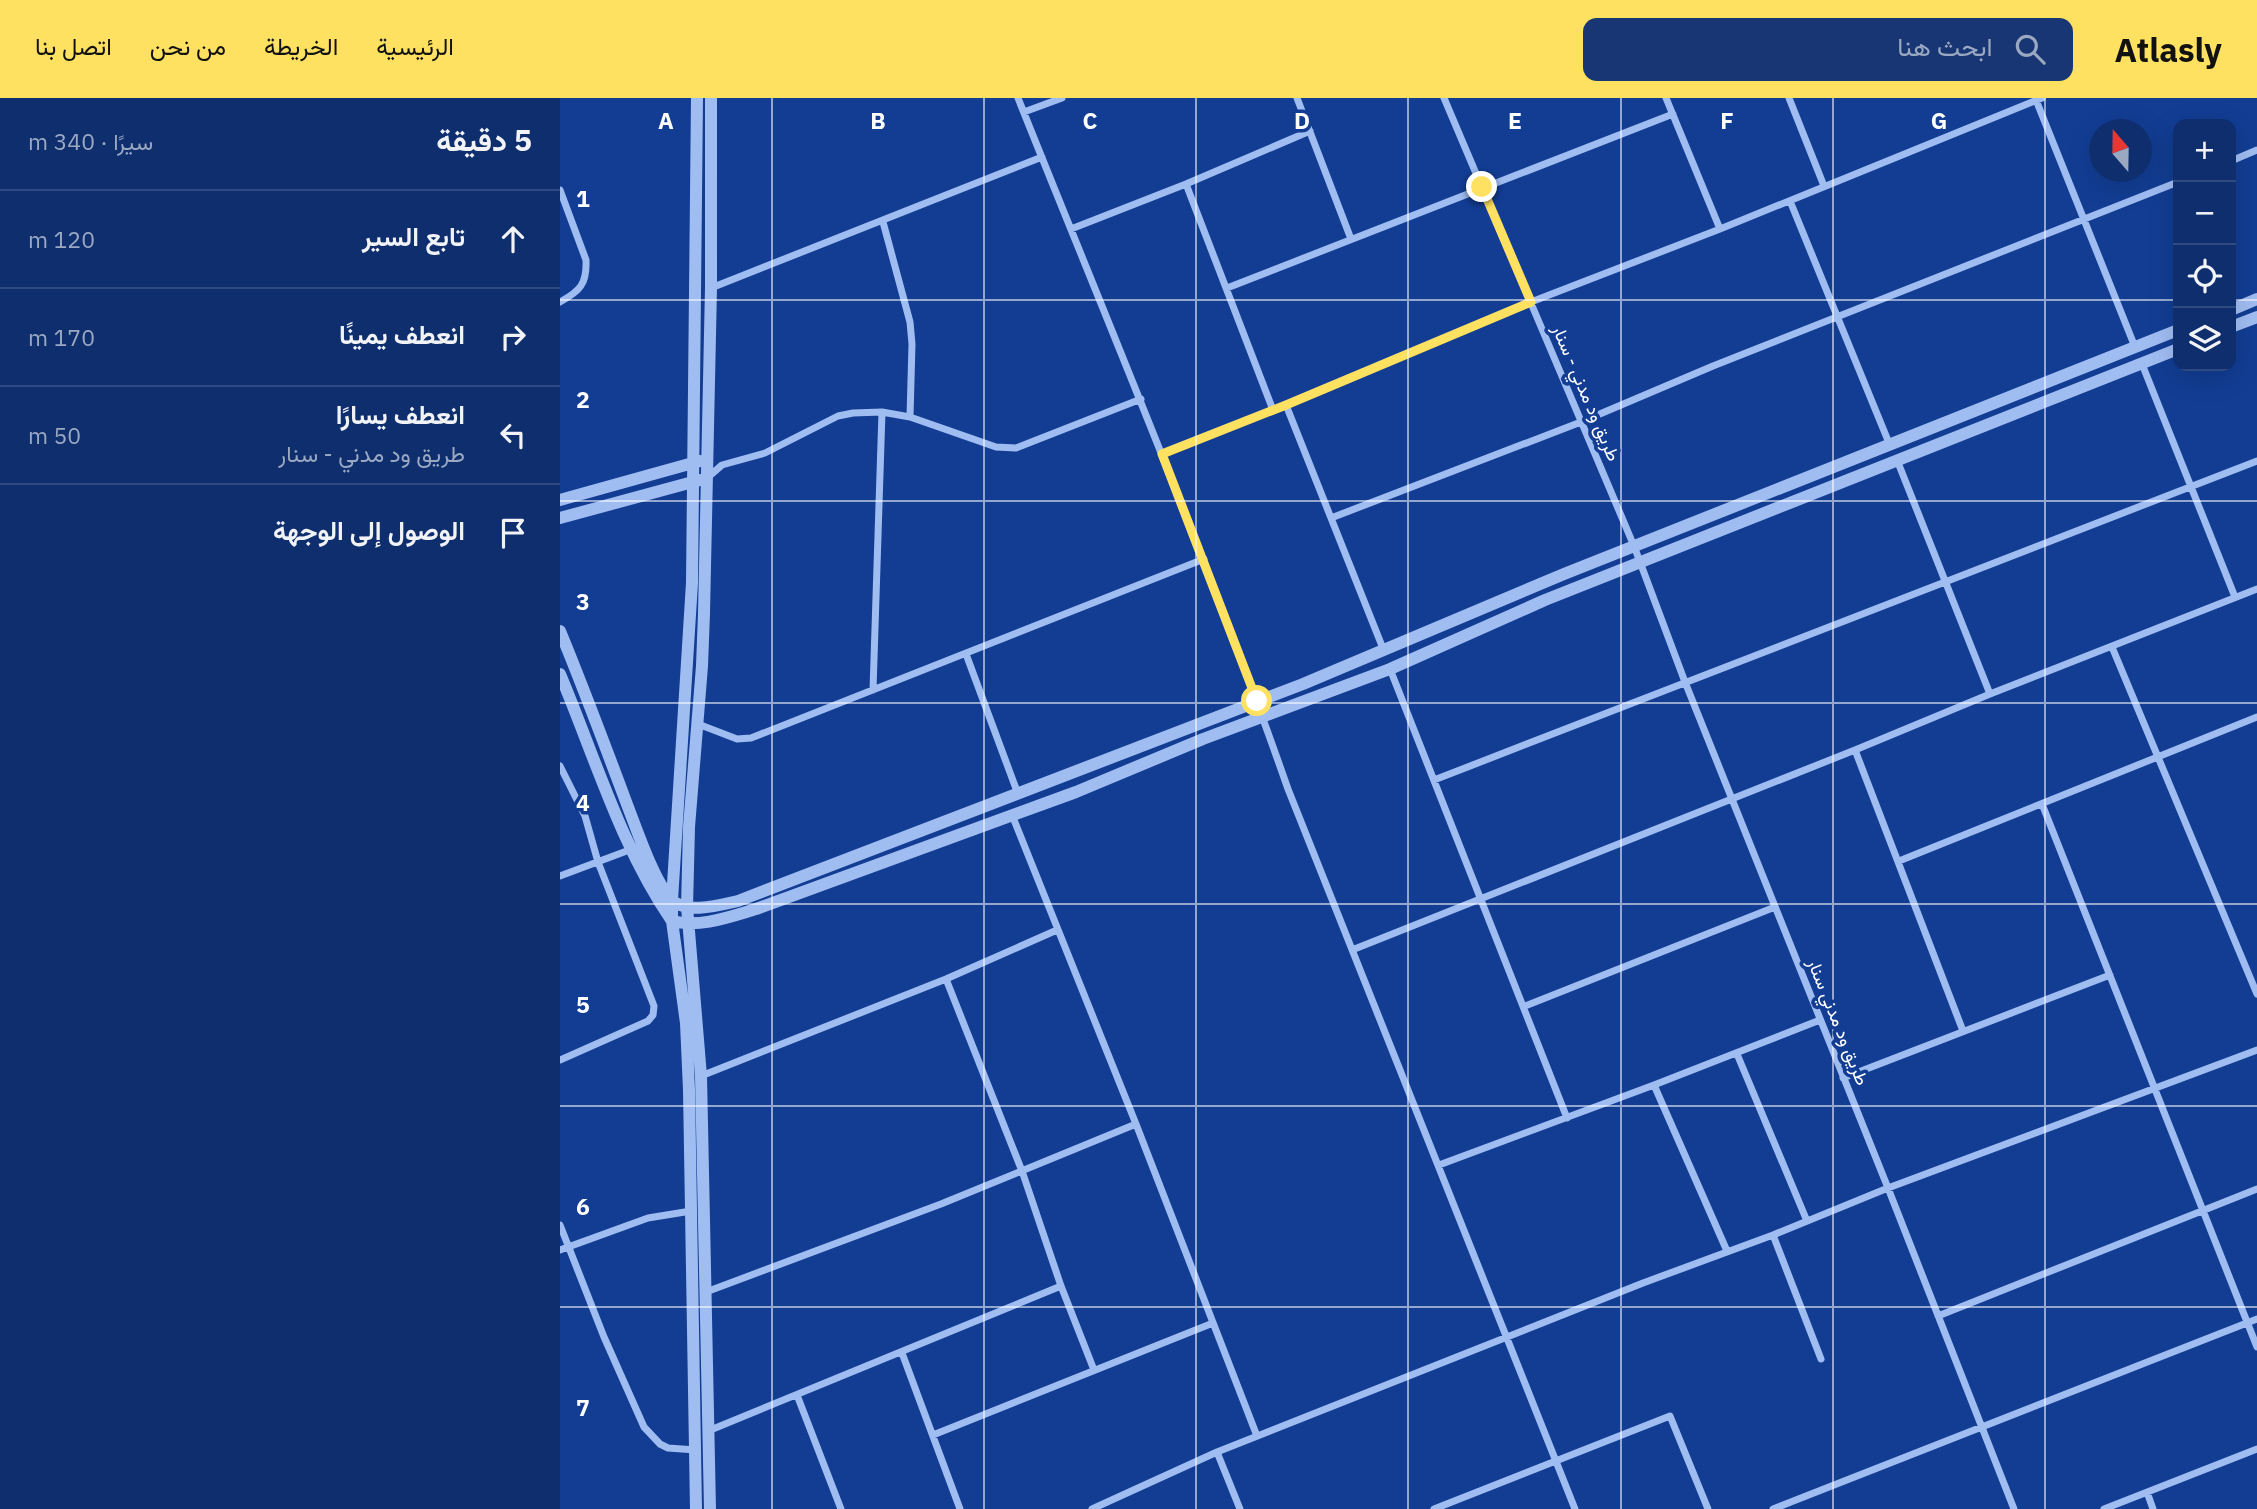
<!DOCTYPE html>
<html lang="ar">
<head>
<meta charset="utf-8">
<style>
	body { margin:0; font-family:"IBM Plex Sans",Vazirmatn,sans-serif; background:#173673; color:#f1f3f6; direction:rtl }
	.controls { position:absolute; right:21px; top:21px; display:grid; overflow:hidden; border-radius:14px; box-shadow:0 7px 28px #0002 }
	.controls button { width:63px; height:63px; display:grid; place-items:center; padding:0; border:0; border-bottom:2px solid #2e4a81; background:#0e2e6e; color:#f1f3f6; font:35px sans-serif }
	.compass { position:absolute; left:1529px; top:21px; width:63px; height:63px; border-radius:50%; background:#0e2e6e; box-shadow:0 7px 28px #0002; rotate:340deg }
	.stop { position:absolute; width:21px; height:21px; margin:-16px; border:5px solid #ffe161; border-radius:50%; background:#fff }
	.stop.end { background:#ffe161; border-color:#fff; box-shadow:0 2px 7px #0008 }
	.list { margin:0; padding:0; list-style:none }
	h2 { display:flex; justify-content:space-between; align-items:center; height:91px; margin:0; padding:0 28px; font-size:30px }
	h2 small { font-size:23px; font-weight:400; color:#9ba8c2 }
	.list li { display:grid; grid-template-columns:46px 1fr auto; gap:21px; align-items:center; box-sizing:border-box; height:98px; padding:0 28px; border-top:2px solid #2e4a81 }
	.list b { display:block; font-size:26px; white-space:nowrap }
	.list p { margin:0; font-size:23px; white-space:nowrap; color:#9ba8c2 }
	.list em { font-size:23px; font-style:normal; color:#9ba8c2 }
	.icon { flex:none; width:38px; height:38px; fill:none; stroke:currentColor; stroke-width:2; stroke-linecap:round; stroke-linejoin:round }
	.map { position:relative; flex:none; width:1697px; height:1411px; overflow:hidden; direction:ltr }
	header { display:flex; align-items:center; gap:42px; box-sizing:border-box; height:98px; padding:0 35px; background:#ffe161; color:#111 }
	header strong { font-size:33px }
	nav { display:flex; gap:38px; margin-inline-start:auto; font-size:24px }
	.search { width:490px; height:63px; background:#173673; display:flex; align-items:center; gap:18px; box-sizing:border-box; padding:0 24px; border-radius:14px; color:#9ba8c2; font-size:26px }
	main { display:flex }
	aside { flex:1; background:#0e2e6e }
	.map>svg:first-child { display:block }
</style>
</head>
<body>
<header>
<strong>Atlasly</strong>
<div class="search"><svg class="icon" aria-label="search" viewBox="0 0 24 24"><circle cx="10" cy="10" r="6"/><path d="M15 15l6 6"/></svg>ابحث هنا</div>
<nav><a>الرئيسية</a><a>الخريطة</a><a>من نحن</a><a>اتصل بنا</a></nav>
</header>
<main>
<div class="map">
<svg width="1697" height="1411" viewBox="0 0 1697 1411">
	<rect width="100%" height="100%" fill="#123d93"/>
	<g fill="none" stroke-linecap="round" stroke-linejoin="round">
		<!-- minor -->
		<path stroke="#a0bdf2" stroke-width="7" d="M458 0C550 230 646 457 728 691L1015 1411
			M737 0 791 141
			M884 0 1074 448 1125 584 1328 1090 1454 1411
			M1106 0 1160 131
			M1229 0 1264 88
			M1476 2 1575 249
			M464 14 502 0
			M1671 63 1697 52
			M626 86 713 312
			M0 92 26 162C27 186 20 193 0 204
			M1230 103 1329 345
			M323 124 350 224 352 246 350 319
			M511 131 626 86 750 33
			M151 190 482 59
			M667 190 1113 16
			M1582 266 1675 499
			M726 307 824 553
			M602 356 726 307 971 204 1160 131 1482 0
			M1337 362 1430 596
			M147 380 162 367 205 355 278 318 293 315 322 314 350 319 436 349 456 350 581 301
			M771 420 1021 324 1153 268 1618 84
			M1552 549 1697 896
			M406 556 458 696
			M830 571 1007 1020
			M313 592 322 314
			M138 626 177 641 191 640 644 461
			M1295 652 1403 933
			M0 668 25 718 38 764 94 908 93 917 88 923 0 962
			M874 682 1697 363
			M1482 706 1697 1249
			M452 717 576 1026 697 1338
			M1339 763 1697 619
			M0 778 72 751
			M792 852 1295 652 1430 596 1697 491
			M386 881 462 1073 501 1188 534 1272
			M965 908 1215 809
			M1177 956 1247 1123
			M141 978 386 881 497 832
			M1283 980 1550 877
			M1094 987 1167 1153
			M879 1067 1094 987 1260 922
			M0 1127 44 1239 84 1329 100 1346 108 1350 136 1352
			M1213 1137 1261 1261
			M0 1152 88 1120 131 1113
			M146 1194 381 1106 576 1026
			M1378 1218 1697 1091
			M342 1255 400 1411
			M237 1297 281 1411
			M148 1333 501 1188
			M373 1337 653 1225
			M657 1354 680 1411
			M1587 1394 1593 1411
			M532 1411 657 1354 1083 1185 1213 1137 1328 1090 1697 952
			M874 1411 1110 1318 1148 1411
			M1213 1411 1697 1221
			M1544 1411 1697 1351"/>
		<!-- tertiary -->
		<path stroke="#a0bdf2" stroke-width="12" d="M1671 212 1697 201
			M1671 229 1697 219
			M0 402 140 363
			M0 420 140 382
			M0 533C24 591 46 650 68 709 77 732 94 783 111 801 126 817 160 807 178 803L743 586 1004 476 1618 232
			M0 576C35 659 61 749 112 823 140 830 169 819 196 811L516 694 643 641 830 571 985 502 1618 251
			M136 1411 129 992 126 925 112 823V802L132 485 137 0
			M150 1411 141 978 127 809 129 729 142 568 144 515 151 190V0"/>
	</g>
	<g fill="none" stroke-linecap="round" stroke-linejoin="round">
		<!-- route -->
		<path stroke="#ffe161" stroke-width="9" d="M697 603 602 356 726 307 971 204 922 89"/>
	</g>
	<!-- grid -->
	<path fill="none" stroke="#fff" stroke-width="2" stroke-opacity="0.55" d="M212 0V1411M424 0V1411M636 0V1411M848 0V1411M1061 0V1411M1273 0V1411M1485 0V1411M0 202H1618M1671 202H1697M0 403H1697M0 605H1697M0 806H1697M0 1008H1697M0 1209H1697"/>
	<g text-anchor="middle" stroke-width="7" stroke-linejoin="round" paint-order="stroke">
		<!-- street labels -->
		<g font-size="18" fill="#fff" stroke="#123d93">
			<text transform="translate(1026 295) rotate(67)" y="6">طريق ود مدني - سنار</text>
			<text transform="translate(1278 924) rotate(68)" y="6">طريق ود مدني سنار</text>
		</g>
	</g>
	<g font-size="23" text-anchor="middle" font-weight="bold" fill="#fff" stroke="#123d93" stroke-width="7" stroke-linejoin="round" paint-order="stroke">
		<text x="106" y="31">A</text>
		<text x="318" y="31">B</text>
		<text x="530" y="31">C</text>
		<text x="742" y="31">D</text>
		<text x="955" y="31">E</text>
		<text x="1167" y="31">F</text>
		<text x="1379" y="31">G</text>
		<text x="23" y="109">1</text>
		<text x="23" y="310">2</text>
		<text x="23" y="512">3</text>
		<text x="23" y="713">4</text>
		<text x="23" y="915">5</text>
		<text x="23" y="1117">6</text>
		<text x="23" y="1318">7</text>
	</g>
</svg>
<div class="controls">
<button>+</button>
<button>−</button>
<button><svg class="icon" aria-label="locate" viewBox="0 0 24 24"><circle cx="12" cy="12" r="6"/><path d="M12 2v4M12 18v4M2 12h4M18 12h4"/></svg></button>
<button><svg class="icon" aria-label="layers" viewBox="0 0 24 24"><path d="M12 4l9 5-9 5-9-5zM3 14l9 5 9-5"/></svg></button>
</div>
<svg class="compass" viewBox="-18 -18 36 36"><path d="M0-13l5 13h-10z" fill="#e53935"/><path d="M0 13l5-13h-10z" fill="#9ba8c2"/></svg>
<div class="stop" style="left:697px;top:603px"></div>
<div class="stop end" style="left:922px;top:89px"></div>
</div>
<aside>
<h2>5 دقيقة<small>سيرًا · 340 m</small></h2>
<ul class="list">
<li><svg class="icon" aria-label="ahead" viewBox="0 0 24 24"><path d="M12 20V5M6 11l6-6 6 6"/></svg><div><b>تابع السير</b></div><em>120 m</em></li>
<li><svg class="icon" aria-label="right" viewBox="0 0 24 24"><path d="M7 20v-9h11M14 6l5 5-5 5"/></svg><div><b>انعطف يمينًا</b></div><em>170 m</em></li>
<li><svg class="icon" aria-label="left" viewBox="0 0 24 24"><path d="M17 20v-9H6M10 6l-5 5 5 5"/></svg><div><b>انعطف يسارًا</b><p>طريق ود مدني - سنار</p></div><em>50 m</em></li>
<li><svg class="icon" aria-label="arrive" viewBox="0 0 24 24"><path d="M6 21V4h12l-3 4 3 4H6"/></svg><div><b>الوصول إلى الوجهة</b></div></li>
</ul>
</aside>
</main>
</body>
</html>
